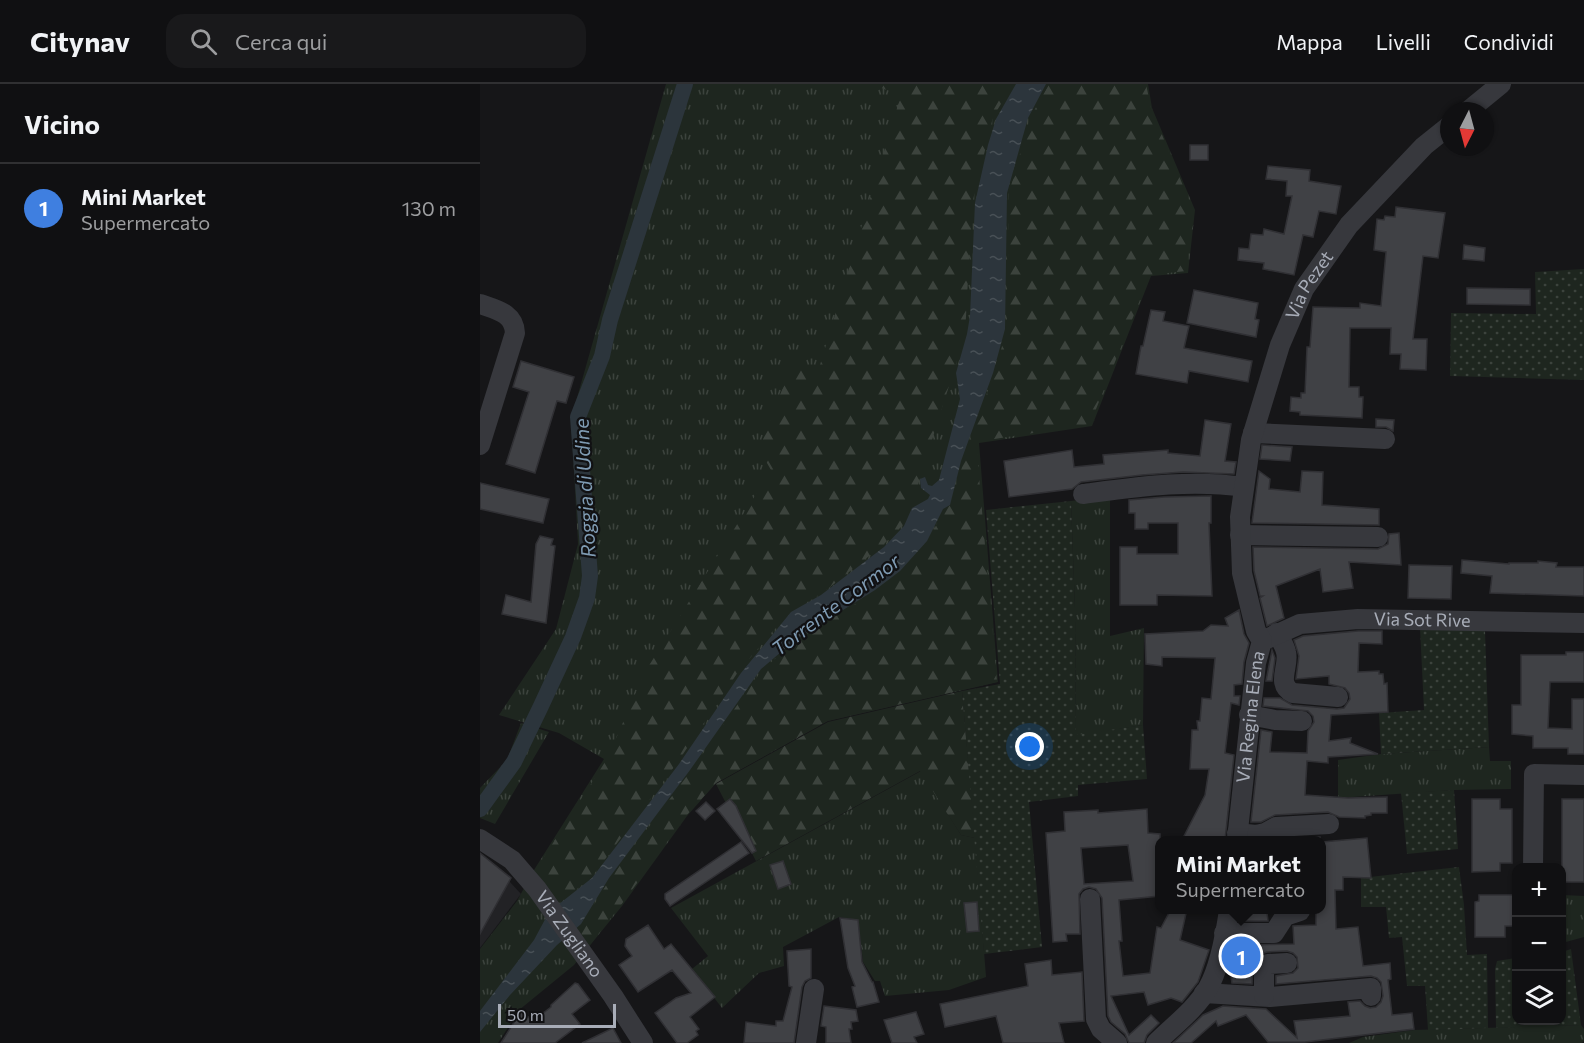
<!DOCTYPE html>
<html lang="it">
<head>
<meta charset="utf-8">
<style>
	body { margin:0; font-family:Commissioner,sans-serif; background:#19191b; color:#f1f3f6 }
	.controls { position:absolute; right:18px; bottom:18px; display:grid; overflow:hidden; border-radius:12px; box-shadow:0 2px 4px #0004 }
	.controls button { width:54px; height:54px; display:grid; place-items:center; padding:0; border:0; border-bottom:2px solid #303032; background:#101012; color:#f1f3f6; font:30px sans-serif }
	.compass { position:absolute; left:960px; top:18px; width:54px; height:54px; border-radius:50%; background:#101012; box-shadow:0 2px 4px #0004; rotate:186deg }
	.scale { position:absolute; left:18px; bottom:15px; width:118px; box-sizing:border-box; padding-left:6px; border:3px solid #a8adb8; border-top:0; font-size:16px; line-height:21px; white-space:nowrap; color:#a8adb8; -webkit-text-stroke:4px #111113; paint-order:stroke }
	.you { position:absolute; left:550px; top:663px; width:21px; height:21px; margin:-15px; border:4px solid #fff; border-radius:50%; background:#1a73e8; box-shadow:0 0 0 9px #1a73e833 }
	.badge { display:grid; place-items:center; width:39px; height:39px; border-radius:50%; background:#f2b134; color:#fff; font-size:20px; font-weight:700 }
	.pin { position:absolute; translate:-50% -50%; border:3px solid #fff; box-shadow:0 2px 6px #0006 }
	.popup { position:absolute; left:675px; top:752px; width:171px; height:78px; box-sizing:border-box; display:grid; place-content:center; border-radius:12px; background:#101012; filter:drop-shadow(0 2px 4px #0005); font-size:20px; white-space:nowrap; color:#9c9d9f }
	.popup b { font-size:22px; color:#f1f3f6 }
	.popup::after { content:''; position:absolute; left:50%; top:100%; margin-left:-12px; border:12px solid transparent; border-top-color:#101012 }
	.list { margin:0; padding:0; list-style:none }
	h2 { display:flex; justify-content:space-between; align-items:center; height:78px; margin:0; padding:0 24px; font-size:26px }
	h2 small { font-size:20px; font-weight:400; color:#9c9d9f }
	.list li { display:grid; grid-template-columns:39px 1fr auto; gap:18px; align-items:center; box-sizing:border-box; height:90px; padding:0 24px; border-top:2px solid #303032 }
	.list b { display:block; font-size:22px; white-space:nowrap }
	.list p { margin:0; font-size:20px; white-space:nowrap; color:#9c9d9f }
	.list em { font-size:20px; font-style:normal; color:#9c9d9f }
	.icon { flex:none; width:33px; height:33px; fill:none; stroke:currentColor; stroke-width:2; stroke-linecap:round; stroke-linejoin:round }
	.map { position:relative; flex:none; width:1104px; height:959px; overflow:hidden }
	header { display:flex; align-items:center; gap:36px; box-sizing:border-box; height:84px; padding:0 30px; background:#101012; border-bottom:2px solid #303032 }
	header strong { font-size:28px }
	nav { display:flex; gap:33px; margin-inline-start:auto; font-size:21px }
	.search { width:420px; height:54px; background:#19191b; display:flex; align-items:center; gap:15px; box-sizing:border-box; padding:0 21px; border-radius:18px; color:#9c9d9f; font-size:22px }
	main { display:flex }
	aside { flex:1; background:#101012 }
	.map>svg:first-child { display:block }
</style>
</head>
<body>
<header>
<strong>Citynav</strong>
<div class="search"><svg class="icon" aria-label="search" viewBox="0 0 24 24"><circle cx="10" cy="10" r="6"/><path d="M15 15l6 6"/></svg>Cerca qui</div>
<nav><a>Mappa</a><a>Livelli</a><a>Condividi</a></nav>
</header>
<main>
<aside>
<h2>Vicino<small></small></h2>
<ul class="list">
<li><span class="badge" style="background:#3f7fe0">1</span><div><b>Mini Market</b><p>Supermercato</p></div><em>130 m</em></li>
</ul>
</aside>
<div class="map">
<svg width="1104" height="959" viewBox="0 0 1104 959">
	<defs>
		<pattern id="grass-tufts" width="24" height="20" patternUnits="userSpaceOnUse" patternTransform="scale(1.5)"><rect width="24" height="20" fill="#1e261f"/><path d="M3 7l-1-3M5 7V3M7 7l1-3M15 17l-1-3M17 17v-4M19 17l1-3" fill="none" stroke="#3c433d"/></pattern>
		<pattern id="forest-firs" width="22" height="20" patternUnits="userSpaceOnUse" patternTransform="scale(1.5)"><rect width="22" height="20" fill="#1e261f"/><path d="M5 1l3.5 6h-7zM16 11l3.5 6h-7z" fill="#3c433d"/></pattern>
		<pattern id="garden-dots" width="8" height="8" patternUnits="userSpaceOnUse" patternTransform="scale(1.5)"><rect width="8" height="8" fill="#1e261f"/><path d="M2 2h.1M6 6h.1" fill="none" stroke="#3c433d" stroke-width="1.8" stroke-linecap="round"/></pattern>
		<pattern id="water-ripples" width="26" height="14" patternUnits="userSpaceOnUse" patternTransform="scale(1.5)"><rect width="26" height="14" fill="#2c353c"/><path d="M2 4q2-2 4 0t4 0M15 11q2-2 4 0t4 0" fill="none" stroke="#485056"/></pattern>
	</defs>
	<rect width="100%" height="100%" fill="#161618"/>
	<!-- built -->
	<path fill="#222225" d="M0 774 30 798 41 810 0 864Z"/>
	<!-- grass -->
	<path fill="url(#grass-tufts)" d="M186 0H668L672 24 715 126 708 189 671 192 612 342 499 359 518 598 348 637 236 699 207 732 142 822 94 881 39 926 18 959H0V865L37 817 54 786 124 675 79 649 19 631 76 545 98 460 91 335Z
		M630 412V552L664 544 663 641 596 652 595 525 591 417Z
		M41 639 69 648 15 740 0 734V704L27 676Z
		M1009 663 1010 677H1031V705L974 706 858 714V676L901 670Z
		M441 687 481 751 495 754 506 893 469 906 405 912 400 897H395L383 878 378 836 359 833 303 863 304 882 279 889 242 924 212 885 228 872 191 824Z
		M1082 811 1104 812V853L1082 859Z
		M1101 941 1104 945V957L1102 959H869L883 953 934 946Z"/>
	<!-- forest -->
	<path fill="url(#forest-firs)" d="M390 0H533L513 33 492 120 485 251 431 423 423 441 403 461 340 511 309 528 258 588 197 679 111 794 79 819 55 787 127 675 165 588 291 386 279 365 312 280 337 291 421 11Z
		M569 0H666L671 24 713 126 706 187 670 191 610 340 496 358 517 598 347 637 236 699 206 732 141 821 109 862 97 844 102 840 130 795 210 688 282 586 316 557 393 509 421 488 448 458 464 425 471 421 490 355 514 290 527 245 529 109 550 34Z
		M482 607 495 754 481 751 440 687 276 777 236 700 348 638Z"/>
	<!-- garden -->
	<path fill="url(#garden-dots)" d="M1104 185V296L970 292 971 229 1056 230 1055 188Z
		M591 417 595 525 596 651 663 641 667 695 598 701V712L549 718 562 863 504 870 482 607 520 600 506 426Z
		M940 544 1005 547 1009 663 901 670 899 629 944 626Z
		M974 706 978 765 927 770 921 709Z
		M979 783 984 821 987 871 1007 870 1008 944 948 946 945 902H927L922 853 909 854 906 823H881V794Z
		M1091 865 1101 941 1016 944 1015 885 1017 877 1036 874V936H1082V868Z"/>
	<!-- water -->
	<path fill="url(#water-ripples)" d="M536 0H566L548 34 527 109 525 245 513 289 481 377 470 421 463 425 447 457 420 487 395 506 315 556 281 585 210 686 129 794 101 840 77 861 30 911 0 948V927L54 856 69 828 112 794 199 680 261 589 311 528 341 511 404 463 424 442 432 424 448 415 450 411 441 404 440 395 445 393 448 401 452 402 459 396 480 315 476 289 487 250 490 232 495 119 508 61 516 35Z"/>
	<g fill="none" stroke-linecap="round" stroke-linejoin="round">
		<!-- canal -->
		<path stroke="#2c353c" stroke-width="16" d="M0 725 34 678 61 622 93 553 107 514 110 492 98 333 122 272 130 236 205 0"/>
	</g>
	<!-- building -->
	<path fill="#404145" stroke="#303034" stroke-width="1.5" fill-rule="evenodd" d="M710 61H728V76H710Z
		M788 82 830 86 829 97 861 102 856 130 839 127 833 153 823 151 814 191 783 185 784 179 758 176 759 164 769 165 771 150 783 151 784 145 804 150 812 112H806L807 97 786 95Z
		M916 123 965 129 958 174 943 172 933 255H947L946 286 920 285 921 270H910L911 244H870L869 303H879V313H883L882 334 820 331V328L810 327 811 313 821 314V309H825L827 263H830L833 223 880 224V219L901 222 906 168 894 166 897 135 904 136 905 132 915 133Z
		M984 161 1005 164 1004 177 983 175Z
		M987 204 1050 205V221L987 220Z
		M714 206 778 219 775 235 779 236 776 253 707 239Z
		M671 226 685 228 683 237 709 242 704 264 772 277 768 298 709 287 707 299 656 290 661 262H663Z
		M41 277 94 293 86 319 77 317 55 389 26 380 49 308 33 303Z
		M896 335 914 336 913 347 906 343H896Z
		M725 336 751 340 745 377 756 378 754 390 703 388 662 391 601 398 592 405 529 413 524 377 592 366 594 383 624 380 623 371 688 366V369L720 372Z
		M782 361 812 363 810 377 780 375Z
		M779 387 790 395 789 405 820 408 822 387 843 388 842 421 899 425V441L772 439Z
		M0 399 69 415 63 439 0 425Z
		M731 412V439H729L732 512 677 511V521H640V463H657V470H698V439H668V445H655V429H649V416L684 413Z
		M919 449 921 481 869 478 873 504 843 508 840 485 796 502 804 534 787 542 780 514 783 512H780L774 487 773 463 898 465 908 460 909 450Z
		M60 452 73 455 71 461 75 462 66 539 22 530 26 511 51 518 56 460Z
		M982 476 1029 480V479H1058V477L1077 479 1076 483H1104V512L1010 509 1012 492 981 489Z
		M929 481 972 482 971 515 928 514Z
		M759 526 764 550 769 559 764 578 762 600 754 601V612H760L759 621 751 619 745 669 754 671 745 756H702L725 711 729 685H710L712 646H718L717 637H720L722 614 731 615 735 574 682 573V582L666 580 665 550 723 547 731 541 748 542 745 534Z
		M878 547H902V560L879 559 878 588 899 587V590H903L904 600 907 599 908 628 851 631 849 657 871 654 870 659 898 670 848 673V679L827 677 825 711 868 714 907 713V729H891V731L885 732V734L859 733 848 728 795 731 781 738H771L781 646 792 648 790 668 827 669 828 647 834 638 833 632 828 627 783 622 784 614H800L812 621 857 625 864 624 870 615 869 609 865 604 849 600V592L816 595 819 572 814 556 823 552Z
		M792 566 795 574 792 597H786Z
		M1086 568H1104V598H1070L1068 644 1092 645V615H1104V670H1088V664H1053V652L1032 650V621H1041V571H1086Z
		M250 715 256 722 276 767 272 769 237 725Z
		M992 715H1020V725H1032V779H1020V787L992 788Z
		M1082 715H1104V798H1082Z
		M226 718 235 727 225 736 216 727Z
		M667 725 668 749 680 750V812L639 816 642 857H639L643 892 670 889 677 843 681 844 691 825H707L700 856 729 866 718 898 702 918 691 914 668 921 664 908 631 912 649 951 671 931 679 939 667 951 664 959H649L645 950 631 938 628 932 622 814 616 805 609 803 603 805 599 810 600 850H586L587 857 573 858 566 749 585 747 584 728 618 726V729ZM648 761 653 797 604 800 601 764Z
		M840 753V756H796L799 755Z
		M887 754 891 794 863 793V806H855L856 845 878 843 883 882 910 879 911 895 908 896 912 931 932 929 934 945 825 958H788L766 931 738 942 736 937 711 959H693L723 931 743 922 786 925 817 954 814 937 870 932 868 918 880 917 885 922 890 924 896 923 901 918 903 912 901 898 897 894 891 892 796 900V892L813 889 818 884 817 873 813 869 807 867 787 868 781 870 773 883 772 900 752 899 751 892 752 893 758 861 814 860 813 842 836 841V825H842V758Z
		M261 758 269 769 190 822 185 815V810Z
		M0 769 31 794 0 850Z
		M303 777 311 800 298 805 290 781Z
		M999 811H1036V842H1025V853H995V818L999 817Z
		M497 818 499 847 487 848 484 819Z
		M763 825H780V829H787L788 837H761Z
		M360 834 378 836 382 878 392 898H393L399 918 377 923 372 903 375 902 368 884Z
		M168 841 184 865 191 860 235 913 210 933 219 945 216 947 218 951 207 959H197L175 929 196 914 211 909 192 886 158 908 139 881 152 872 145 862 146 855Z
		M331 865V894L325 897 322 903 314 959H264L266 938 296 942V937H303L312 903 309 902 307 867Z
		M571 876 572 891 602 888 604 937 579 939 584 959H523L516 932 465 943 460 920 548 902 545 880Z
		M95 899 98 900 110 916 92 930 100 940 75 959H21L41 927 53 937 71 923V921Z
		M344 922 376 926 378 937 371 938 372 945H369L371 959H346V943L341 942Z
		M436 928 444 950 434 953 437 959H412L404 936Z
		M133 944 141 959H102Z"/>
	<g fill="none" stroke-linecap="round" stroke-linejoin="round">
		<!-- minor -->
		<g stroke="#37383d" stroke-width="20">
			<path d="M988 27 1021 0"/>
			<path d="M0 220C17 226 34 229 35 249L0 361"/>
			<path d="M773 349 905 355"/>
			<path d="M603 410C657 403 710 395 764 403"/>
			<path d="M760 451 898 453"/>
			<path d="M797 549C800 555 805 562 806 568 810 582 795 600 813 609L858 613"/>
			<path id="s1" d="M782 557 820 540 878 535 1104 539"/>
			<path d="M769 631 795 636 822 637"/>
			<path d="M757 749 776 751 785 749 796 743 849 740"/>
			<path id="s2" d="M0 755 32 776 57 805 133 912 163 959"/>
			<path id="s3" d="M757 756 776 579 782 557 776 547 762 489 760 433 771 356 800 261 824 205 869 141 944 62 969 42"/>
			<path d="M1053 784 1054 690 1104 691"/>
			<path d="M610 815 616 935 621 945 637 959"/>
			<path d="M744 849H794L805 832 820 827"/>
			<path d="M724 909 790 913 891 904V912"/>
			<path d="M784 912V888L788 880 807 879"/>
			<path d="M326 959 334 905"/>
			<path d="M676 959C693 942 716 925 728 904 739 885 746 847 749 826"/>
		</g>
	</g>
	<g text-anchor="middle" stroke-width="4.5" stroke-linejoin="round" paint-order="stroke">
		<!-- street labels -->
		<g font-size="18" fill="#a8adb8" stroke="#111113">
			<text dy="6" stroke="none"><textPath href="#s3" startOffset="572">Via Pezet</textPath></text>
			<text dy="6" stroke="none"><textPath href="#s1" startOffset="164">Via Sot Rive</textPath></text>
			<text dy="6" stroke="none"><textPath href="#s3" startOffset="124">Via Regina Elena</textPath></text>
			<text dy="6" stroke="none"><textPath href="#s2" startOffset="132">Via Zugliano</textPath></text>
		</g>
		<!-- water labels -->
		<g font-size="20" font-style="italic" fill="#7f9bb3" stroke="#111113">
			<text transform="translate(105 404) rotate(-93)" y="7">Roggia di Udine</text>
			<text transform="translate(356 521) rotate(-37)" y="7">Torrente Cormor</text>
		</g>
	</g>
</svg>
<div class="controls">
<button>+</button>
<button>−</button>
<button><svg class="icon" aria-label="layers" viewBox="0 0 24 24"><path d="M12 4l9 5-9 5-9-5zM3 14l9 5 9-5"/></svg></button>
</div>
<svg class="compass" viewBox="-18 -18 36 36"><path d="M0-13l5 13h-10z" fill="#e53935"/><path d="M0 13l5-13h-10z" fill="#9c9d9f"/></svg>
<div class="scale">50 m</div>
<div class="you"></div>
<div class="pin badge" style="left:761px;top:872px;background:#3f7fe0">1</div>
<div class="popup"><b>Mini Market</b>Supermercato</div>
</div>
</main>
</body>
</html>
